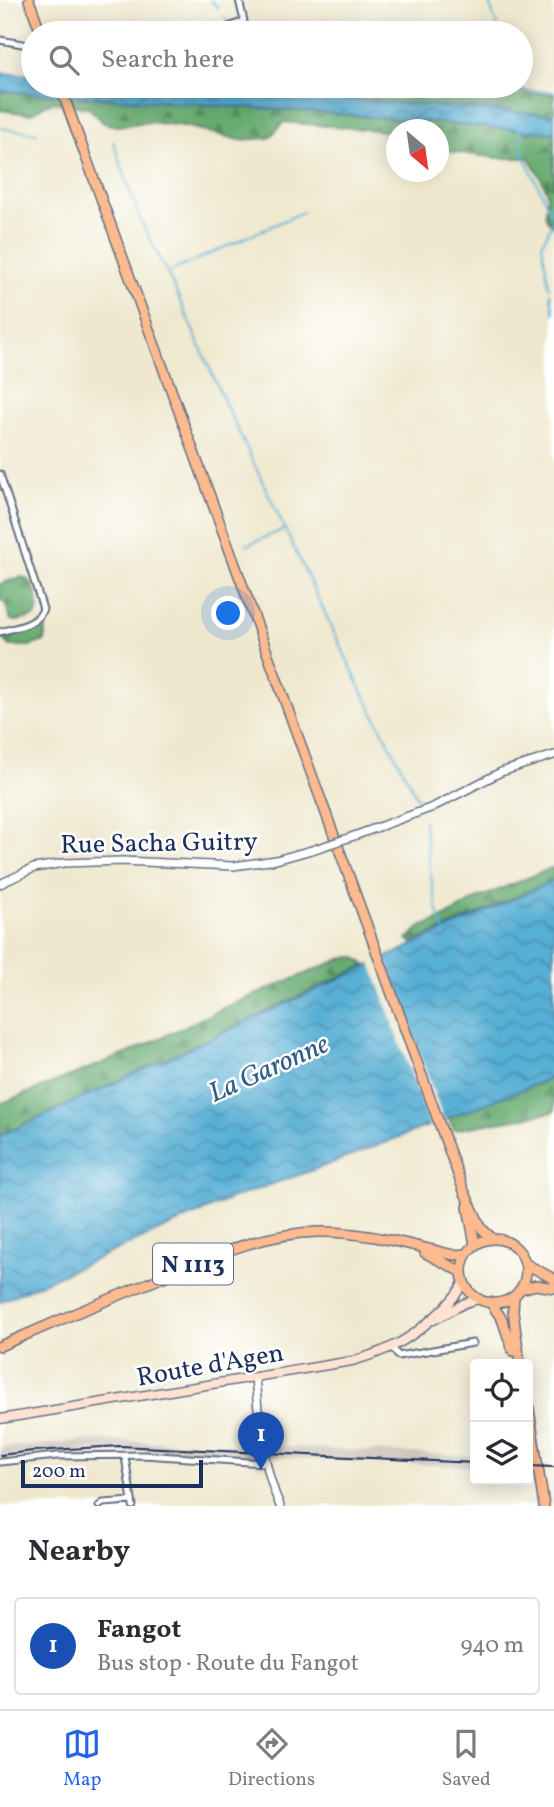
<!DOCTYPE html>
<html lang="en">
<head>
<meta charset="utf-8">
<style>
	body { margin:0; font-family:Vollkorn,serif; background:#f7f7f7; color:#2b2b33 }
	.controls { position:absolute; right:21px; bottom:21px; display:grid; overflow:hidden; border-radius:7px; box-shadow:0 4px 18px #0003 }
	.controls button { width:63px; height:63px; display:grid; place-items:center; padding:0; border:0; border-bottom:2px solid #e1e1e2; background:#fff; color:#2b2b33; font:35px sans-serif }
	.compass { position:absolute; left:386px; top:119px; width:63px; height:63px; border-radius:50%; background:#fff; box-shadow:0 4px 18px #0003; rotate:151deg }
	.scale { position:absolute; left:21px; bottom:18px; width:182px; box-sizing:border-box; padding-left:7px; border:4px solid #1b2f5e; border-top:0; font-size:19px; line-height:24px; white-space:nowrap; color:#1b2f5e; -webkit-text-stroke:5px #fff; paint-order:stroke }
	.you { position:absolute; left:229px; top:614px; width:24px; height:24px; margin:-18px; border:5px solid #fff; border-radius:50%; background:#1a73e8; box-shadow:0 0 0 10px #1a73e833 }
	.badge { display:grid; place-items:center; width:46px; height:46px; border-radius:50%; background:#2563eb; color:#fff; font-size:23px; font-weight:700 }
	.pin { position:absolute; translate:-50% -58px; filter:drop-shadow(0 2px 4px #0008) }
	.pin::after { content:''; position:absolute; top:37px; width:24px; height:21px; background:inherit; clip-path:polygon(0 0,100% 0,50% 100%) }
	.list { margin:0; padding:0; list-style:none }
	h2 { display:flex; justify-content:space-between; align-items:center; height:91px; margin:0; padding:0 28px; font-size:30px }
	h2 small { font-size:23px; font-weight:400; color:#7c7c81 }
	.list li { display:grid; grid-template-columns:46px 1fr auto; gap:21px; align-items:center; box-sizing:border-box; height:98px; margin:0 14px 14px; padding:0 14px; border:2px solid #e1e1e2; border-radius:7px }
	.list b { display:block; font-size:26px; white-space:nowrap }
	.list p { margin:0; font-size:23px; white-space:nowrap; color:#7c7c81 }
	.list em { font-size:23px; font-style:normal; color:#7c7c81 }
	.icon { flex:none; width:38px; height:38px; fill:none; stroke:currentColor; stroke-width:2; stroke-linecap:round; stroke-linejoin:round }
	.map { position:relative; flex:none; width:554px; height:1506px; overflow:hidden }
	.search { position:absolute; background:#fff; box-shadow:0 4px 18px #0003; left:21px; right:21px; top:21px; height:77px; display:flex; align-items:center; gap:18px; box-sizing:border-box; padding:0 24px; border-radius:38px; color:#7c7c81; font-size:26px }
	.sheet { height:203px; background:#fff }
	nav { display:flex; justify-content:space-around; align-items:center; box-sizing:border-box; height:98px; border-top:2px solid #e1e1e2; background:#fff; font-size:19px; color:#7c7c81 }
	nav a { display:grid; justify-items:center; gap:4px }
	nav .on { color:#2563eb }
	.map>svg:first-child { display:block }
</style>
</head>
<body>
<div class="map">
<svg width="554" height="1506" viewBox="0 0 554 1506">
	<defs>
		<pattern id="forest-firs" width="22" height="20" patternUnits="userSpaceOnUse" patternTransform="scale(1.75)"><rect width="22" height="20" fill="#67ab6f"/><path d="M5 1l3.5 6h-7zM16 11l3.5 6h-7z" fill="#548c5e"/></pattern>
		<pattern id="water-waves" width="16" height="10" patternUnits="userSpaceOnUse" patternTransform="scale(1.75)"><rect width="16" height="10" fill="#56afd4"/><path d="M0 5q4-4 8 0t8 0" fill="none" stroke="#468faf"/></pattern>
	</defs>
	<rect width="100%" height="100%" fill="#fff"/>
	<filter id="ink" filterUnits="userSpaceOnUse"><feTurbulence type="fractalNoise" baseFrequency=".0143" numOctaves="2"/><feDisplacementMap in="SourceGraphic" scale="14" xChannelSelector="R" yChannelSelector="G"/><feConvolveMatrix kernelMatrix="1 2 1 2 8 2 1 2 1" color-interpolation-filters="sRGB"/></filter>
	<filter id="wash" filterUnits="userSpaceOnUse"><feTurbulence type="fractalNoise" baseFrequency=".00686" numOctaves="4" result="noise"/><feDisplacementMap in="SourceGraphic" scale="28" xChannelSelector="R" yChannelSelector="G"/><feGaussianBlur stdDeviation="1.57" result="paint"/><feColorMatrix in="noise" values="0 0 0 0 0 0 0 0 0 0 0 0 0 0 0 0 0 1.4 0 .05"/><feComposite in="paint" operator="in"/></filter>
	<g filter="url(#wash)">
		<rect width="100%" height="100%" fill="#efe8ce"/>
		<!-- railway -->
		<path fill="#cac3b8" d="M96 1440 260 1446 262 1456 115 1450 63 1451 0 1457V1448Z
			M267 1446 475 1456V1467L268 1457Z"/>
		<!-- forest -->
		<path fill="url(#forest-firs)" stroke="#416d66" stroke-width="2" d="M170 86H515L528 93 554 94V115Z
			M0 91 317 112 554 133V226C539 217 549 208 547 195 546 183 535 168 529 158H497L441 150 439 148 438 130H396V132L284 122 269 138 240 140 185 126 149 122 117 126 104 123 89 108 53 102 45 105 31 114 0 110Z
			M21 577C36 579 41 605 35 617L17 621 11 620 5 603 0 599V584Z
			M43 623 46 625 45 641 29 646H10L3 638 6 633 37 627Z
			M554 867V880L412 943 407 939 421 927 445 917 474 900Z
			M355 957 366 965 0 1136V1104L133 1051 226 1007 343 958Z
			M554 1077V1112L454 1130 448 1118Z"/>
		<!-- water -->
		<path fill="url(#water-waves)" stroke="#386f99" stroke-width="2" d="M0 73 33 75V86H170L554 115V133L317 112 0 91Z
			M554 880V1077L327 1165 235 1197 0 1302V1136Z"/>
		<!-- pier -->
		<path fill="#efe8ce" d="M383 953 445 1123 431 1129 370 960Z"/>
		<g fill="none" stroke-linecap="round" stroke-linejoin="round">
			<!-- stream -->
			<path stroke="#56afd4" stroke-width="2" d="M211 0 219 9
				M488 0 500 33
				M224 17 231 24
				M234 28 238 33
				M468 86 554 92
				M0 128 38 133
				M520 130 522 143
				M113 141 139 217 173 285 225 403 362 691 420 803
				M521 149 552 215 553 221 542 244 549 287
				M167 273 303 212
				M550 292 554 313
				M247 545 285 529
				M424 821C429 857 431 896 444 930"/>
		</g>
	</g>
	<g filter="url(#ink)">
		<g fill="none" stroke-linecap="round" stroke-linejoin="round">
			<defs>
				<path id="minor" d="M214 33 244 21 239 0
					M0 40 33 46
					M0 474 43 609C37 626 15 627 0 632
					M392 1347 398 1356 473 1343
					M125 1457 133 1506
					M0 1462 57 1456 144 1455 265 1463
					M99 1506 103 1503 132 1501"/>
				<path id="tertiary" d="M354 836 433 807 501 772 554 755
					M0 884 34 868 64 863 122 861 233 866 276 860 315 849
					M255 1377C259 1422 262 1464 280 1506"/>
				<path id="secondary" d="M434 1320 465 1303 479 1299
					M0 1419 352 1361C366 1357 380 1353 393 1346 413 1337 458 1301 464 1280"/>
				<path id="primary" d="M29 0 41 33
					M60 86 464 1191 482 1229 493 1239
					M468 1207 475 1245
					M462 1271a32 32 0 1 1 64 0a32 32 0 1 1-64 0Z
					M425 1253 462 1272
					M526 1264 554 1279
					M521 1289 536 1285 554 1288
					M514 1296 513 1311 520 1364
					M490 1302 502 1319 513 1351
					M0 1346C52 1323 104 1301 156 1280 209 1258 260 1233 318 1232 364 1231 409 1245 454 1255L467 1254
					M528 1403 544 1506"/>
			</defs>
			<!-- minor casing -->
			<use href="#minor" stroke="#657085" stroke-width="9"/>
			<!-- tertiary casing -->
			<use href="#tertiary" stroke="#657085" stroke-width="10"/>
			<!-- secondary casing -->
			<use href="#secondary" stroke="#657085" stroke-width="11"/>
			<!-- primary casing -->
			<use href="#primary" stroke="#657085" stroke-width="12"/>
			<!-- minor -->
			<use href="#minor" stroke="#fff" stroke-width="5"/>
			<!-- tertiary -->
			<use href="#tertiary" stroke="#fff" stroke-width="7"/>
			<!-- secondary -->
			<use href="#secondary" stroke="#fee3d2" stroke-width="8"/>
			<!-- primary -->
			<use href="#primary" stroke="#fcba8e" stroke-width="9"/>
			<!-- rail -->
			<path stroke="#1b2f5e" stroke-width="2" d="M0 1455 33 1451 120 1446 475 1463
				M528 1466 554 1467"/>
			<defs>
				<path id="tertiary-bridge" d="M315 849 354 836"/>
			</defs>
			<!-- tertiary-bridge casing -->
			<use href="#tertiary-bridge" stroke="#657085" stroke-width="10" stroke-linecap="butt"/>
			<!-- tertiary-bridge -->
			<use href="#tertiary-bridge" stroke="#fff" stroke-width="7"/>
		</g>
	</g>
	<g text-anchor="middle" stroke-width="5" stroke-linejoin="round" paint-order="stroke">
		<!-- shield labels -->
		<rect fill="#fff" stroke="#5f6d8e" stroke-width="2" x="153" y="1243.5" width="80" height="41" rx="5"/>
		<g font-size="24" font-weight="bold" fill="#1b2f5e">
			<text x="193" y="1272">N 1113</text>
		</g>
		<!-- street labels -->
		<g font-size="26" fill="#1b2f5e" stroke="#fff">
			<text transform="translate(159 842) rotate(-1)" y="9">Rue Sacha Guitry</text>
			<text transform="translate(210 1364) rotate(-10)" y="9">Route d'Agen</text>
		</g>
		<!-- water labels -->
		<g font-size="28" font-style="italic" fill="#305c87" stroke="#fff">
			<text transform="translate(268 1067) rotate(-24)" y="10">La Garonne</text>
		</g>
	</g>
</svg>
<div class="controls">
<button><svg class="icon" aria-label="locate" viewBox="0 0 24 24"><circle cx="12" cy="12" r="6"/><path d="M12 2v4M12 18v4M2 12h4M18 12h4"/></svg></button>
<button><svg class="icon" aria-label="layers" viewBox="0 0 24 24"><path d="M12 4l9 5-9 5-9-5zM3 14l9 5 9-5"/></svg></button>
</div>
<svg class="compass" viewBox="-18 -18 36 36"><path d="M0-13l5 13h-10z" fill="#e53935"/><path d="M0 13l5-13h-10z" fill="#7c7c81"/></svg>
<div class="scale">200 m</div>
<div class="you"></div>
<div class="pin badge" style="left:261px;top:1470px;background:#1a4fb4">1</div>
<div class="search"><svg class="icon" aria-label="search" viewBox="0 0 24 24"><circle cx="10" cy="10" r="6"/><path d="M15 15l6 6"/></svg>Search here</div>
</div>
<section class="sheet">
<h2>Nearby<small></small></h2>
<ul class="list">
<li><span class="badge" style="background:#1a4fb4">1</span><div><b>Fangot</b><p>Bus stop · Route du Fangot</p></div><em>940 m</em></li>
</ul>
</section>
<nav>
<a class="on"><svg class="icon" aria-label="map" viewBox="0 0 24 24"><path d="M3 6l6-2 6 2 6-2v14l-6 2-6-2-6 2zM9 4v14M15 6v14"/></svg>Map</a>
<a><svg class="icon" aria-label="directions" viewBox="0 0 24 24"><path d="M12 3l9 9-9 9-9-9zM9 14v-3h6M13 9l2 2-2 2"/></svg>Directions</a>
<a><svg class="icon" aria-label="saved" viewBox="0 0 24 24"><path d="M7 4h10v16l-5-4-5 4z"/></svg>Saved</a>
</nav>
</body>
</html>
